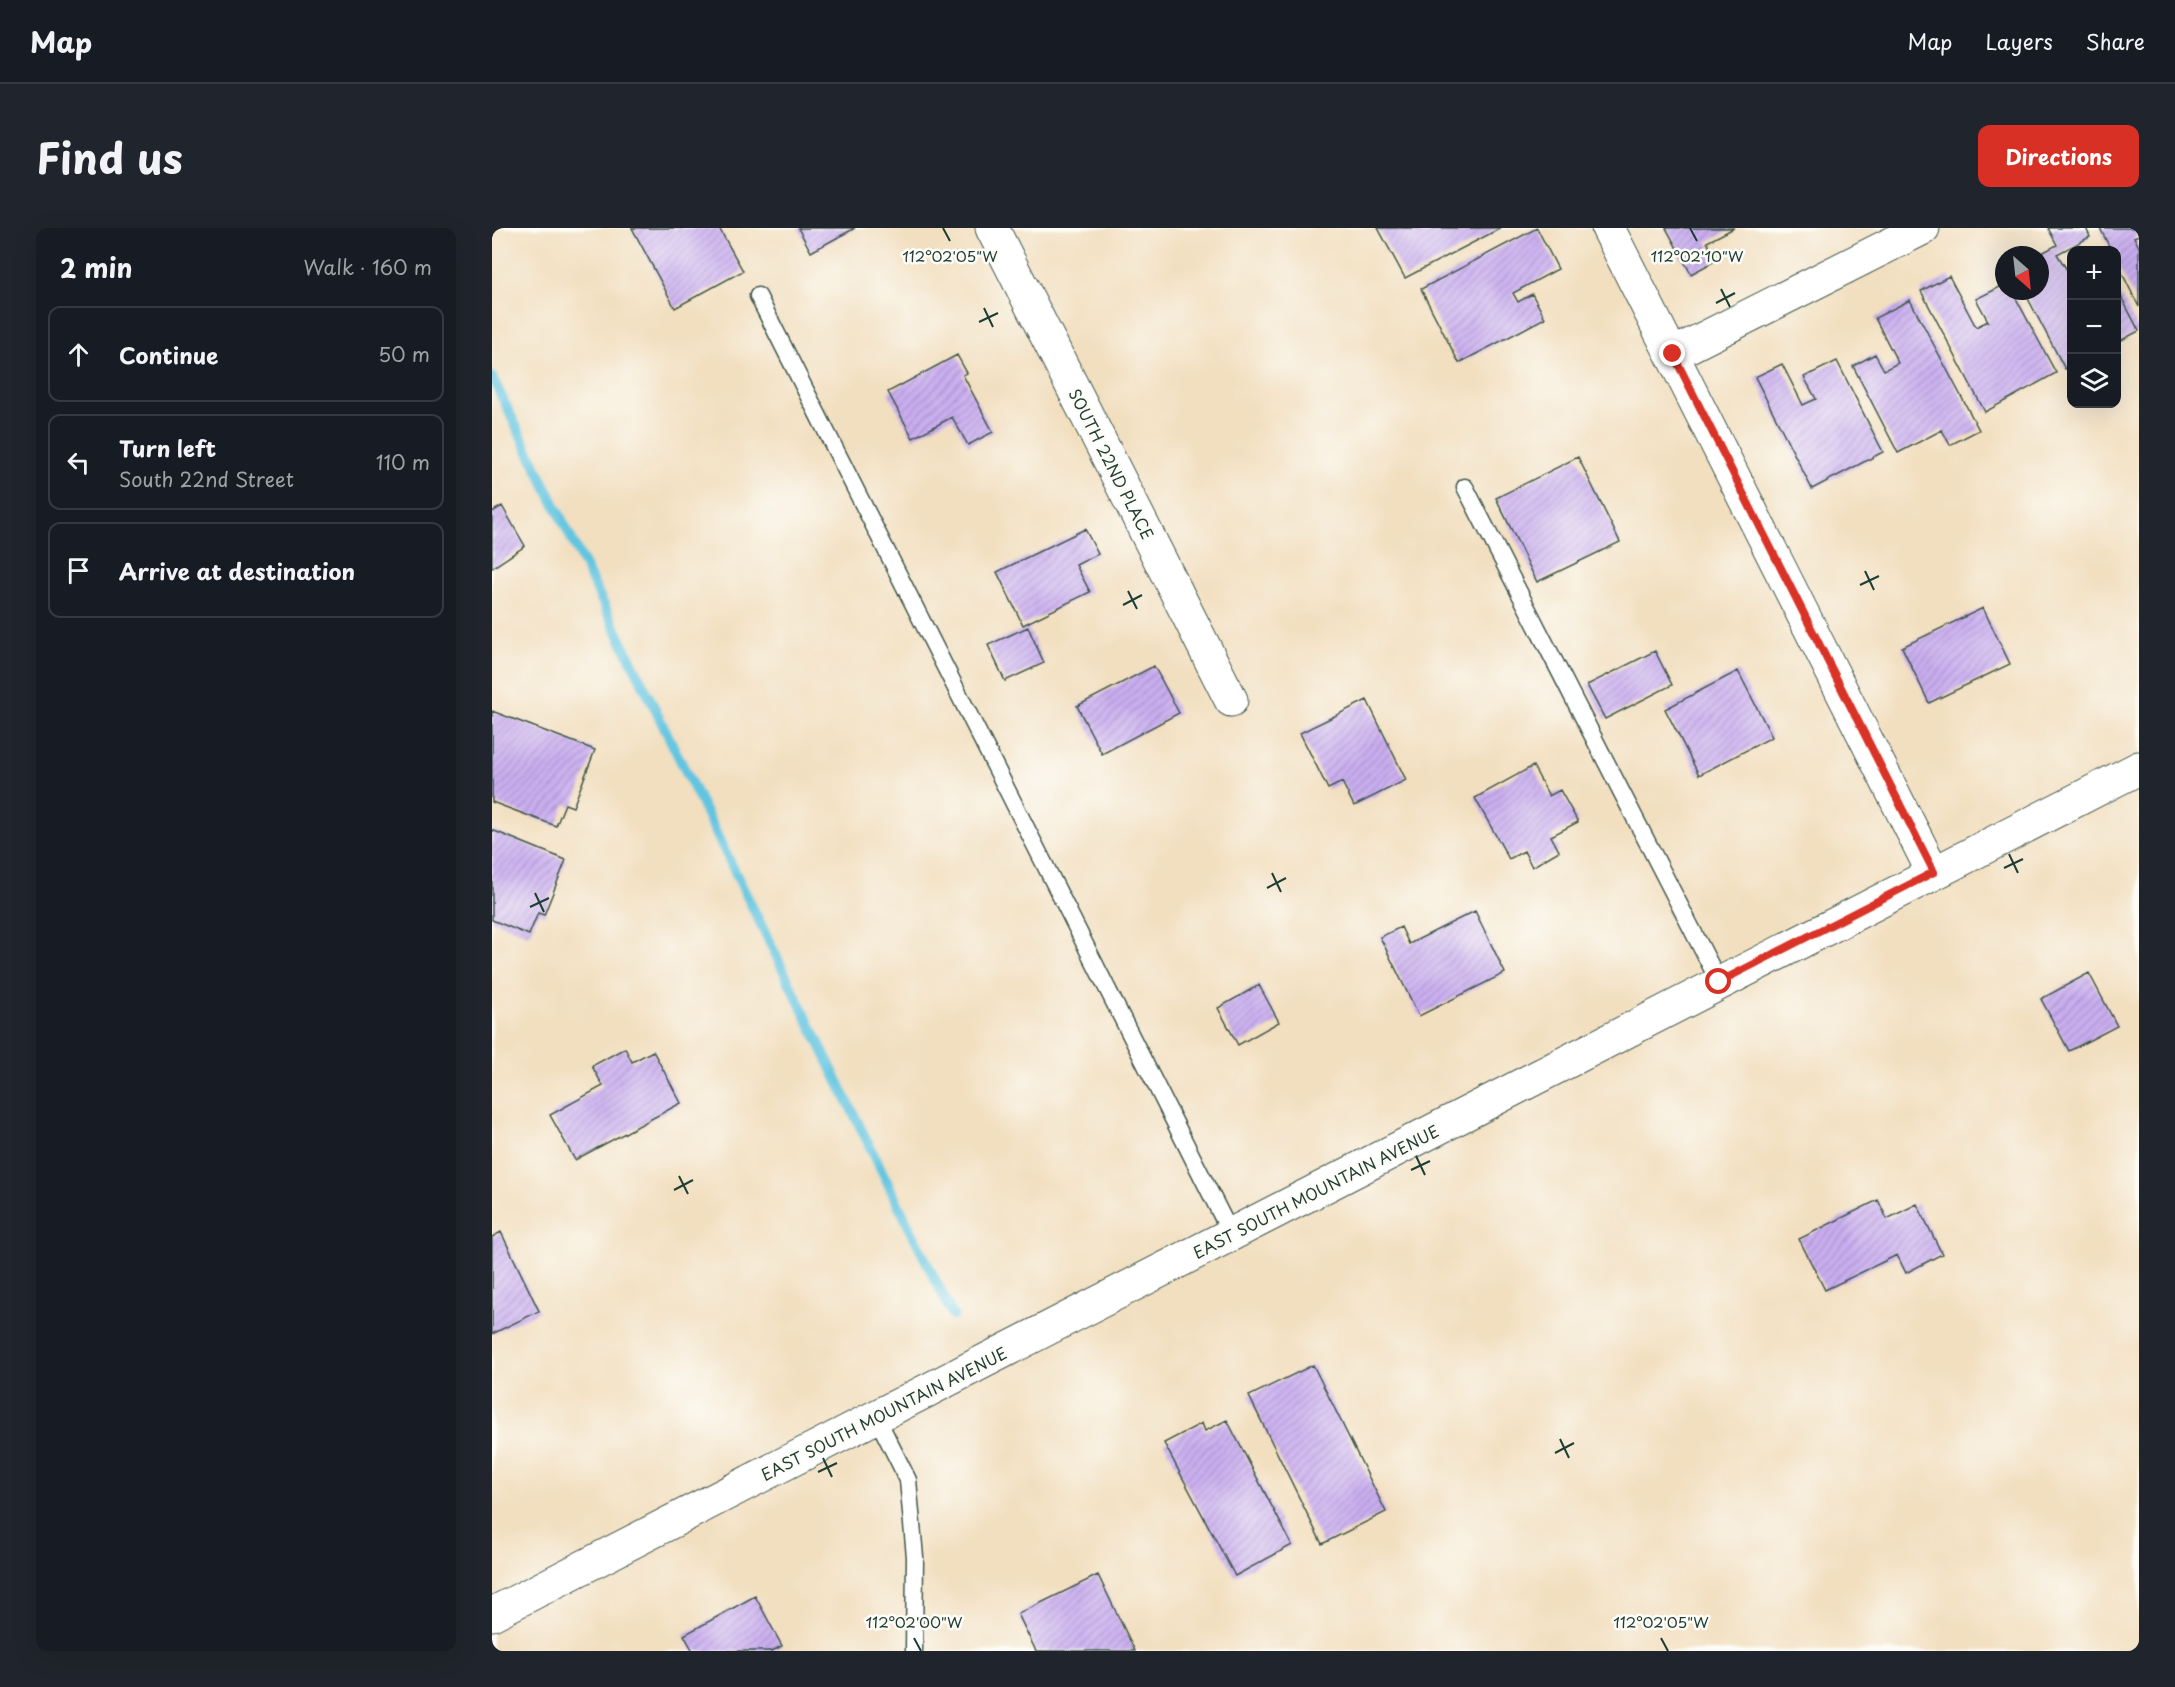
<!DOCTYPE html>
<html lang="en">
<head>
<meta charset="utf-8">
<style>
	body { margin:0; font-family:"Playpen Sans",sans-serif; background:#20242c; color:#f1f3f6 }
	.controls { position:absolute; right:18px; top:18px; display:grid; overflow:hidden; border-radius:12px; box-shadow:0 6px 24px #0002 }
	.controls button { width:54px; height:54px; display:grid; place-items:center; padding:0; border:0; border-bottom:2px solid #363941; background:#171b24; color:#f1f3f6; font:30px sans-serif }
	.compass { position:absolute; left:1503px; top:18px; width:54px; height:54px; border-radius:50%; background:#171b24; box-shadow:0 6px 24px #0002; rotate:153deg }
	.stop { position:absolute; width:18px; height:18px; margin:-14px; border:4px solid #d93025; border-radius:50%; background:#fff }
	.stop.end { background:#d93025; border-color:#fff; box-shadow:0 2px 6px #0008 }
	.list { margin:0; padding:0; list-style:none }
	h2 { display:flex; justify-content:space-between; align-items:center; height:78px; margin:0; padding:0 24px; font-size:26px }
	h2 small { font-size:20px; font-weight:400; color:#9ea1a6 }
	.list li { display:grid; grid-template-columns:39px 1fr auto; gap:18px; align-items:center; box-sizing:border-box; height:96px; margin:0 12px 12px; padding:0 12px; border:2px solid #363941; border-radius:12px }
	.list b { display:block; font-size:22px; white-space:nowrap }
	.list p { margin:0; font-size:20px; white-space:nowrap; color:#9ea1a6 }
	.list em { font-size:20px; font-style:normal; color:#9ea1a6 }
	.icon { flex:none; width:33px; height:33px; fill:none; stroke:currentColor; stroke-width:2; stroke-linecap:round; stroke-linejoin:round }
	.map { position:relative; flex:none; width:1647px; height:1423px; overflow:hidden; border-radius:12px }
	header { display:flex; align-items:center; gap:36px; box-sizing:border-box; height:84px; padding:0 30px; background:#171b24; border-bottom:2px solid #363941 }
	header strong { font-size:28px }
	nav { display:flex; gap:33px; margin-inline-start:auto; font-size:21px }
	.intro { display:flex; align-items:center; justify-content:space-between; box-sizing:border-box; height:144px; padding:0 36px }
	h1 { margin:0; font-size:42px }
	.button { padding:15px 27px; border-radius:12px; background:#d93025; color:#fff; font-size:21px; font-weight:700 }
	main { display:flex; gap:36px; padding:0 36px }
	aside { flex:1; background:#171b24; border-radius:12px; box-shadow:0 6px 24px #0002 }
	.map>svg:first-child { display:block }
</style>
</head>
<body>
<header>
<strong>Map</strong>
<nav><a>Map</a><a>Layers</a><a>Share</a></nav>
</header>
<div class="intro"><h1>Find us</h1><a class="button">Directions</a></div>
<main>
<aside>
<h2>2 min<small>Walk · 160 m</small></h2>
<ul class="list">
<li><svg class="icon" aria-label="ahead" viewBox="0 0 24 24"><path d="M12 20V5M6 11l6-6 6 6"/></svg><div><b>Continue</b></div><em>50 m</em></li>
<li><svg class="icon" aria-label="left" viewBox="0 0 24 24"><path d="M17 20v-9H6M10 6l-5 5 5 5"/></svg><div><b>Turn left</b><p>South 22nd Street</p></div><em>110 m</em></li>
<li><svg class="icon" aria-label="arrive" viewBox="0 0 24 24"><path d="M6 21V4h12l-3 4 3 4H6"/></svg><div><b>Arrive at destination</b></div></li>
</ul>
</aside>
<div class="map">
<svg width="1647" height="1423" viewBox="0 0 1647 1423">
	<defs>
		<pattern id="building-hatch" width="6" height="6" patternUnits="userSpaceOnUse" patternTransform="scale(1.5)"><rect width="6" height="6" fill="#cbaff1"/><path d="M-1 1l2-2M0 6l6-6M5 7l2-2" fill="none" stroke="#a490c4"/></pattern>
	</defs>
	<rect width="100%" height="100%" fill="#fdfcf7"/>
	<filter id="ink" filterUnits="userSpaceOnUse"><feTurbulence type="fractalNoise" baseFrequency=".0167" numOctaves="2"/><feDisplacementMap in="SourceGraphic" scale="12" xChannelSelector="R" yChannelSelector="G"/><feConvolveMatrix kernelMatrix="1 2 1 2 8 2 1 2 1" color-interpolation-filters="sRGB"/></filter>
	<filter id="wash" filterUnits="userSpaceOnUse"><feTurbulence type="fractalNoise" baseFrequency=".008" numOctaves="4" result="noise"/><feDisplacementMap in="SourceGraphic" scale="24" xChannelSelector="R" yChannelSelector="G"/><feGaussianBlur stdDeviation="1.35" result="paint"/><feColorMatrix in="noise" values="0 0 0 0 0 0 0 0 0 0 0 0 0 0 0 0 0 1.4 0 .05"/><feComposite in="paint" operator="in"/></filter>
	<g filter="url(#wash)">
		<rect width="100%" height="100%" fill="#f2dfc0"/>
		<g fill="none" stroke-linecap="round" stroke-linejoin="round">
			<!-- stream -->
			<path stroke="#62c5e0" stroke-width="10" d="M0 149 461 1088"/>
		</g>
		<g id="blocks">
			<!-- building -->
			<path fill="url(#building-hatch)" d="M140 0H227L251 43 183 80Z
				M306 0H363L319 24Z
				M886 0H1009L913 50Z
				M1045 0 1066 41 1021 65 1026 74 1040 66 1053 90 967 135 929 61Z
				M1174 0H1242L1215 14 1225 32 1199 46Z
				M1556 0H1594L1598 9 1565 26 1580 50V138L1573 141 1532 63H1548V26L1565 17Z
				M1608 0H1647V7L1642 9 1647 19V79L1624 33V22H1619Z
				M1457 48 1484 99 1496 93 1484 71 1512 57V63H1520L1564 145 1493 184 1429 63Z
				M1624 59 1647 103 1624 115Z
				M1418 72 1487 202 1458 217 1450 202 1406 225 1361 138 1383 126 1392 142 1406 135 1383 90Z
				M465 127 475 145 471 147 501 204 476 217 460 189 421 210 396 164Z
				M1345 133 1391 224 1320 261 1263 149 1290 136 1311 177 1324 171 1312 149Z
				M1086 229 1128 314 1045 354 1004 270Z
				M10 278 33 318 0 340V284Z
				M593 301 606 326 584 337 598 364 531 397 505 344Z
				M1491 380 1518 436 1437 475 1410 419Z
				M536 399 552 435 513 453 496 417Z
				M1163 423 1180 457 1113 491 1095 457Z
				M662 438 687 485 610 526 585 478Z
				M1246 443 1280 509 1207 547 1173 481Z
				M875 472 914 552 862 578 850 554 836 561 808 505Z
				M0 483 103 522 81 579 73 576 64 598 0 574Z
				M1041 538 1057 568 1068 562 1086 594 1059 608 1067 623 1040 639 1032 623 1017 631 983 570Z
				M0 602 74 632 52 687 46 685 37 707 0 692Z
				M983 683 1013 745 927 788 888 709 909 699 917 716Z
				M1597 745 1625 798 1577 823 1549 771Z
				M767 757 787 794 746 817 726 780Z
				M133 820 140 834 161 823 189 875 83 932 58 887 111 858 100 838Z
				M1386 972 1395 991 1425 976 1450 1026 1414 1045 1405 1027 1333 1062 1307 1011Z
				M9 1004 47 1083 0 1106V1009Z
				M821 1137 894 1284 830 1316 757 1168Z
				M735 1192 800 1317 743 1348 672 1215 710 1195 713 1203Z
				M606 1347 643 1423H544L526 1386Z
				M263 1368 290 1418 280 1423H201L192 1407Z"/>
		</g>
	</g>
	<g filter="url(#ink)">
		<use href="#blocks" fill-opacity="0" stroke="#3f5549" stroke-width="1.5"/>
		<g fill="none" stroke-linecap="round" stroke-linejoin="round">
			<defs>
				<path id="service" d="M266 68 740 1008
					M973 259 1227 754
					M385 1190 416 1252 423 1329 422 1423"/>
				<path id="minor" d="M500 0 739 472
					M1116 0 1441 644
					M1181 126 1431 0
					M0 1386 1647 540"/>
			</defs>
			<!-- service casing -->
			<use href="#service" stroke="#3f5549" stroke-width="19"/>
			<!-- minor casing -->
			<use href="#minor" stroke="#3f5549" stroke-width="35"/>
			<!-- service -->
			<use href="#service" stroke="#fff" stroke-width="16"/>
			<!-- minor -->
			<use href="#minor" stroke="#fff" stroke-width="33"/>
		</g>
	</g>
	<g fill="none" stroke-linecap="round" stroke-linejoin="round" filter="url(#ink)">
		<!-- route -->
		<path stroke="#d93025" stroke-width="8" d="M1181 126 1442 644 1227 754"/>
	</g>
	<!-- ticks -->
	<path fill="none" stroke="#1f3d34" stroke-width="2" d="M451 0 458 13M1198 0 1205 13M1229 61 1238 79M1224 75 1243 65M492 80 501 99M487 94 506 85M1373 343 1382 362M1368 357 1387 348M636 363 645 381M631 377 650 367M1517 626 1526 645M1512 640 1531 631M780 645 789 664M775 660 794 650M43 665 52 684M38 679 57 670M924 928 933 947M919 942 938 933M187 948 196 966M182 962 201 952M1068 1211 1077 1230M1063 1225 1082 1215M331 1230 340 1249M326 1244 345 1235M422 1410 429 1423M1169 1410 1176 1423"/>
	<g text-anchor="middle" stroke-width="5" stroke-linejoin="round" paint-order="stroke">
		<!-- street labels -->
		<g font-size="16" fill="#1f3d34" stroke="#fdfcf7">
			<text transform="translate(619 236) rotate(63)" y="6">SOUTH 22ND PLACE</text>
			<text transform="translate(824 964) rotate(-27)" y="6">EAST SOUTH MOUNTAIN AVENUE</text>
			<text transform="translate(392 1186) rotate(-27)" y="6">EAST SOUTH MOUNTAIN AVENUE</text>
		</g>
	</g>
	<g font-size="15" text-anchor="middle" fill="#1f3d34" stroke="#fdfcf7" stroke-width="5" stroke-linejoin="round" paint-order="stroke">
		<text x="458" y="34">112°02'05"W</text>
		<text x="1205" y="34">112°02'10"W</text>
		<text x="422" y="1400">112°02'00"W</text>
		<text x="1169" y="1400">112°02'05"W</text>
	</g>
</svg>
<div class="controls">
<button>+</button>
<button>−</button>
<button><svg class="icon" aria-label="layers" viewBox="0 0 24 24"><path d="M12 4l9 5-9 5-9-5zM3 14l9 5 9-5"/></svg></button>
</div>
<svg class="compass" viewBox="-18 -18 36 36"><path d="M0-13l5 13h-10z" fill="#e53935"/><path d="M0 13l5-13h-10z" fill="#9ea1a6"/></svg>
<div class="stop" style="left:1227px;top:754px"></div>
<div class="stop end" style="left:1181px;top:126px"></div>
</div>
</main>
</body>
</html>
